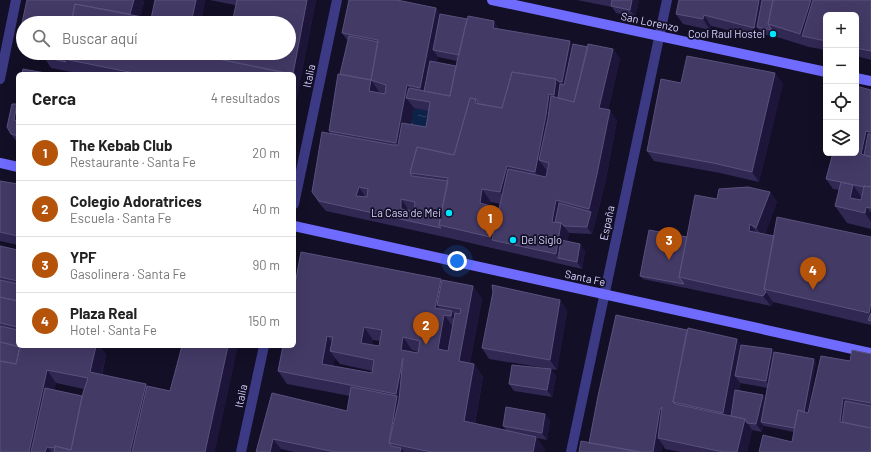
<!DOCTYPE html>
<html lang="es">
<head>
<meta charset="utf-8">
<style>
	body { margin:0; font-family:Barlow,sans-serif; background:#f6f6f6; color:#222 }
	.controls { position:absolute; right:12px; top:12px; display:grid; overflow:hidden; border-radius:6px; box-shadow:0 4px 16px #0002 }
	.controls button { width:36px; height:36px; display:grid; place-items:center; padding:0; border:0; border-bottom:1px solid #e0e0e0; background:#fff; color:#222; font:20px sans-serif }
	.you { position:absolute; left:457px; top:261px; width:14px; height:14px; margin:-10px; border:3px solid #fff; border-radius:50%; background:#1a73e8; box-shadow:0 0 0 6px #1a73e833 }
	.badge { display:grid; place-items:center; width:26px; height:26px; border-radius:50%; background:#b45309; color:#fff; font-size:13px; font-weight:700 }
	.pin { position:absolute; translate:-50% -33px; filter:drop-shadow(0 1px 2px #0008) }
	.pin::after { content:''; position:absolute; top:21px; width:14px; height:12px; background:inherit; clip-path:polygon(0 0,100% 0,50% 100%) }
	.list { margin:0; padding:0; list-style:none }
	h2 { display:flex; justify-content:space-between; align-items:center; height:52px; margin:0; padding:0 16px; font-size:17px }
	h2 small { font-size:13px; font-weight:400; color:#767676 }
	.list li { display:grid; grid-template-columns:26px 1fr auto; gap:12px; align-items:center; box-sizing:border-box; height:56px; padding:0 16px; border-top:1px solid #e0e0e0 }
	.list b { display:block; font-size:15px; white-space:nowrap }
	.list p { margin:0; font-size:13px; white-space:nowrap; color:#767676 }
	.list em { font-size:13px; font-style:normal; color:#767676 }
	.icon { flex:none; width:22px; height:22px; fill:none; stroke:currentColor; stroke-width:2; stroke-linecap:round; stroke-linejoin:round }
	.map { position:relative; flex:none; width:871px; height:452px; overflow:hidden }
	.search { position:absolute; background:#fff; box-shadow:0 4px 16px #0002; left:16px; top:16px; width:280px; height:44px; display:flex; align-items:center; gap:10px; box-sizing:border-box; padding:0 14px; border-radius:22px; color:#767676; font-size:15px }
	.panel { position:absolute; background:#fff; box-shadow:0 4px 16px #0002; left:16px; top:72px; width:280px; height:276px; border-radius:6px }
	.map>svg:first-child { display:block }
</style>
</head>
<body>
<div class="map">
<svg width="871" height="452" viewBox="0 0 871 452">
	<defs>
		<pattern id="water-ripples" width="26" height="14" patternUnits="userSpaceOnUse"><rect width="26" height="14" fill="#0c2248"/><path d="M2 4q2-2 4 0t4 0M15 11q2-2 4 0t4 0" fill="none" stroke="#2f4163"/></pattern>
	</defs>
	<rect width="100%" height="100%" fill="#130f26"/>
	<!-- water -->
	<path fill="url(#water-ripples)" d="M414 108 437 112 433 137 409 133Z"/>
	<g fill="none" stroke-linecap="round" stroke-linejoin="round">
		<!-- minor -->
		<path stroke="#3d3a85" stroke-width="10" d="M0 79 16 0
			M294 204 337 0
			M241 452 264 346
			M571 452 667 0"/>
		<!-- secondary -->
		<path stroke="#6f6bff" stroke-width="10" d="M492 0 826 72
			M856 78 871 81
			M0 163 18 167
			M294 226 871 353"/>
	</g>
	<!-- wall -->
	<path fill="#312854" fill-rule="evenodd" d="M27 0H142L144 2 140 16 151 19 155 0H205L201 23H23V47L18 41Z
		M210 0H316L294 112V74H82L51 68 44 57V55L36 53H289L235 5Z
		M577 0H639L635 17 616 13 612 7Z
		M871 0V60L856 56V15H826V50L809 47 777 37 762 34 761 38 711 26 710 30 683 24 676 14Z
		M436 8 440 14 499 29 588 47 613 49 620 59 608 110 617 120 605 184 592 234 569 233 567 241 580 244 585 251 582 269 449 238 326 211 319 203 312 192 330 133 329 131 348 41 342 33ZM438 57 457 61 456 66 437 62ZM414 108 428 111 426 127 411 124ZM491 202 500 204 498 211 490 207Z
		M681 83H783L759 182 720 173 654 161 647 151Z
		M871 90V229L847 223 835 206 839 190 833 189 826 179Z
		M18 106V142L16 141 11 134Z
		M0 181 18 184V245L0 241Z
		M770 192 777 202 765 234 774 236 871 237V325L773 302 771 306 686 288 643 279 640 276 687 237 717 199Z
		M0 246 18 250V346H100L106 355 102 375 146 384 147 386 215 452H0ZM56 383 84 389 82 396 54 390Z
		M441 279 442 280 473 286 482 299 470 363 474 364 483 377 475 424 506 430 503 426 545 414 550 421 547 440 537 438 545 450 544 452H294L281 449 256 452 272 393 347 411 350 396 287 384 278 371 283 346ZM373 340 380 341 379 346 372 345ZM412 350 418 352V353L412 352ZM335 358 340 364 372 371V373L333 366Z
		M560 300 567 311 557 370 551 369 556 376 552 397 514 391 509 384 545 368 489 359 482 348Z
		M687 330 737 339 741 345 774 352 814 359 816 363 807 413H808L850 361 871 354V452L792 442 794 432 764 426 763 425 762 432 752 430 747 452H681L665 449 663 445 589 443ZM740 383 768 388 766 398 739 390Z
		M101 346H108V348Z"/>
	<!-- shaded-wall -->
	<path fill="#1d163a" d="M134 0H142L144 2 138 23 129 17Z
		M196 0H205L201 23H191Z
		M307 0H316L294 112V74H293Z
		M632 0H639L635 17 630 10Z
		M759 0H765L757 27 762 34 761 38 754 28Z
		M811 0H824L802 36 800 34Z
		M436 8 445 21 433 50 438 57 430 95 424 93 420 88Z
		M704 15 711 26 710 30 703 19Z
		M494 21 501 32 493 28Z
		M570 41 578 51 569 92 562 82Z
		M613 49 620 59 606 118 599 108Z
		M775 73 783 83 759 182 752 172Z
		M556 79 565 92 558 100 554 95Z
		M371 80 380 93 369 91Z
		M407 85 416 98H406L414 108 405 156 396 143Z
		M549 94 558 107 539 160 547 171 544 185 535 172Z
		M17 104 18 106V124L14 120Z
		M610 110 617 120 605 184 592 234 587 227 591 212 589 209Z
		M866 131 871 138 869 159 861 154Z
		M507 166 516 179 510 205 500 192Z
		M853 185 865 202 850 198Z
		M359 187 366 198 356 196Z
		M482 189 491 202 489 216 480 203Z
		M770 192 777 202 764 238 756 228Z
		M401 199 408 209V219L401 209Z
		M556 200 564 211 561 226 552 222Z
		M866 207 871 213V222L865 213Z
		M497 208 506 221 492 240 490 237Z
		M561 223 569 233 564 259 558 258 556 254Z
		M750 224 758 234 749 231Z
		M580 244 585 251 582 269 577 262Z
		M441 279 450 292 437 305 454 328 447 362 438 349 435 308Z
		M473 286 482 299 468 374 459 361Z
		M766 292 773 302 771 306 763 296Z
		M560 300 567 311 557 370 550 360Z
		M871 302V317L869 313Z
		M452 311 461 324 460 329 451 316Z
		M364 327 373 340 370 356 361 343Z
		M327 336 337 349 330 351 335 358 331 377 322 364Z
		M403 337 412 350 410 363 401 350Z
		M737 339 746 352 735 376 740 383 733 426 723 413Z
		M96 346H100L106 355 99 385 90 372Z
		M228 346H238L215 452H205Z
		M772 349 777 356 771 388 766 381Z
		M403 358 395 444 390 438 397 396 396 394Z
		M814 359 816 363 803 433 800 430Z
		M474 364 483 377 473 434 464 421Z
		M551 369 556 376 552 397 547 390Z
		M47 370 56 383 41 452H29Z
		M146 384 155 397 142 452H130Z
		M763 395 768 402 761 422 763 425 762 432 756 424Z
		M843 398 850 408 848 426 840 422Z
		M660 409 667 419 658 438 663 445 662 452H653Z
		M545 414 550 421 547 440 542 433Z
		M745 419 752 430 747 452H737Z
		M536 437 545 450 544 452H533Z
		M273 439 281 449 280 452H270Z
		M47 447 51 452H45Z
		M401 448 404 452H400Z"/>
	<!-- building -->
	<path fill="#433a66" stroke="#5a527e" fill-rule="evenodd" d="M27 0H134L130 14 75 4 71 23H23V42L18 41Z
		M155 0H196L191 23H173L151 19Z
		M237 0H307L293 74 189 53H289V23H232Z
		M349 0H397L436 8 420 88 407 85 396 143 329 131 338 74 371 80 378 40 342 33ZM371 80 386 85 385 94 369 91Z
		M612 0H632L630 10 611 6Z
		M679 0H759L754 28 704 15 703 19 676 14Z
		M762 0H773L768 24 772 30 757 27Z
		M773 0H811L800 34 768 24Z
		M813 0H871V51L856 48V15H826V41L802 36Z
		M75 4 173 23H71Z
		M440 14 467 19 459 55 433 50Z
		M468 16 494 21 493 28 570 41 562 82 558 81 556 79 512 72 502 108 478 104V102L476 99 470 98 454 155 417 147 410 173 412 176 448 181 439 225 441 228 319 201 312 192 322 132 393 145H398L402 123 426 127 430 102 406 98 409 88 450 96 459 52ZM359 187 368 189 367 197 356 196ZM401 199 415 202 414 211 401 209Z
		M349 36 378 42 371 80 340 74Z
		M573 44 588 47 574 102 558 98 560 84 564 85Z
		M588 44 613 49 599 108 610 110 597 174 589 209 556 200 552 222 561 223 556 254 492 240 508 169 546 177 549 163 539 160 548 118 551 96 574 102Z
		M45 53H65L64 59 66 62 44 57Z
		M65 53H189L290 74H139L64 59Z
		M687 56 775 73 752 172 713 163 647 151 661 79 681 83Z
		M430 61 456 66 450 96 424 91Z
		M23 69 51 74H22Z
		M512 72 556 79 554 95 549 94 546 115 535 172 507 166 500 192 482 189 480 203 497 208 490 237 439 225 448 178 410 173 417 147 454 155 470 98 476 99 475 103 502 108Z
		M856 86 871 90V132L866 131 861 154 871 157V187L864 186V187L826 179 833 153H856Z
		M12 104H17L14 120 18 121V136L11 134 7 127Z
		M868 134H871V157L864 155Z
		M0 181 18 184V236L0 232Z
		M841 182 853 185 850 198 861 200 864 186 871 187V208L866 207 865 213 835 206Z
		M748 187 770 192 756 228 750 224 749 231 774 236 764 289 766 292 763 296 679 277 695 195 717 199 719 189Z
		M559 203 591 212 587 227 564 226 561 223 555 222Z
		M777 217 871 237V302L869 313 764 289Z
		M649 230 687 237 679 277 684 284 640 276Z
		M561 240 580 244 577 262 558 258Z
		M0 246 18 250V281L0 277Z
		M301 252 441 279 435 308 452 311 451 316 444 315 438 349 448 351 455 313 460 314 461 309 437 305 442 280 473 286 459 361 474 364 464 421 536 437 533 452H431L389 443 399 400 403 358 396 394 278 371 283 346H294V290ZM364 327 382 330 379 346 361 343ZM327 336 333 337 330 351 374 360 372 373 322 364ZM403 337 420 341 418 353 401 350Z
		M0 280 18 284V301L0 297Z
		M492 285 560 300 550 360 482 348 493 292Z
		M0 297 18 301V327L0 323Z
		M871 313V321L868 320Z
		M616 315 687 330 673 402 675 404 745 419 737 452H723L658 438 662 407 660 409 653 452H640L589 443 598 396Z
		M0 326 18 330V346H20V347L0 342Z
		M688 328 737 339 723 413 673 402Z
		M0 342 20 347 16 364 0 361Z
		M741 345 772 349 766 381 735 376Z
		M20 346H96L90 372 146 384 130 452H54L55 446 71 450 83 393 88 378 47 370 29 452H0V361L16 364Z
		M182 346H228L205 452H132L147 386 170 391Z
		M852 350 871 354V403L843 398 840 422 871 428V452H759L763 435 792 442 798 410 808 413 821 356 850 361Z
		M774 352 814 359 804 412 798 410 794 428 761 422Z
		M512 365 551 369 547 390 509 384Z
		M351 387 397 396 389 443H390L391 446 401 448 400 452H335L273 439 270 452H256L272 393 347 411Z
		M45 388 82 396 71 450 55 446V448L47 447 45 452H31Z
		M735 390 763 395 756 424 747 423 745 419 731 416Z
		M845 401 871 406V428L842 422Z
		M506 407 545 414 542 433 503 426Z
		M581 441 640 452H579Z"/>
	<!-- markers -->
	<g fill="#00e5ff" stroke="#130f26" stroke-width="1.5">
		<circle cx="773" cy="34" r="4"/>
		<circle cx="449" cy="213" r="4"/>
		<circle cx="513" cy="240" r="4"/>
	</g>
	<g text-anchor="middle" stroke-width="3.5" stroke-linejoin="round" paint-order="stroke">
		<!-- street labels -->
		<g font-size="11" fill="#d9d4ff" stroke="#130f26">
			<text transform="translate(650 22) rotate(12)" y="4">San Lorenzo</text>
			<text transform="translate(309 76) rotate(-78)" y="4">Italia</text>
			<text transform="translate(607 223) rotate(-78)" y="4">España</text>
			<text transform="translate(585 278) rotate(12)" y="4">Santa Fe</text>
			<text transform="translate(241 396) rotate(-78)" y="4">Italia</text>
		</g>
		<!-- poi labels -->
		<g font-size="11" fill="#d9d4ff" stroke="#130f26" text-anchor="end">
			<text x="765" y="38">Cool Raul Hostel</text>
			<text x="441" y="217">La Casa de Mei</text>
			<text x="521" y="244" text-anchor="start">Del Siglo</text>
		</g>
	</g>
</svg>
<div class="controls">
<button>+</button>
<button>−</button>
<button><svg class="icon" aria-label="locate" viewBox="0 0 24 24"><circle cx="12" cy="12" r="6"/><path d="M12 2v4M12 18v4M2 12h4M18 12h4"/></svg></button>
<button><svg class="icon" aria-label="layers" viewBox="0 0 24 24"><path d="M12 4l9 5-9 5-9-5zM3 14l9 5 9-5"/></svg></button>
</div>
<div class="you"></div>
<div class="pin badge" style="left:490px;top:238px">1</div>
<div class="pin badge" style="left:426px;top:345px">2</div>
<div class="pin badge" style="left:669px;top:260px">3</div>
<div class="pin badge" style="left:813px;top:290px">4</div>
<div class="search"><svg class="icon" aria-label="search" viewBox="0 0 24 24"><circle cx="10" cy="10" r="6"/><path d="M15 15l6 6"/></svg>Buscar aquí</div>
<section class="panel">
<h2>Cerca<small>4 resultados</small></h2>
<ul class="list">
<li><span class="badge">1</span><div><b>The Kebab Club</b><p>Restaurante · Santa Fe</p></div><em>20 m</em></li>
<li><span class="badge">2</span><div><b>Colegio Adoratrices</b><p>Escuela · Santa Fe</p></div><em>40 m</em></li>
<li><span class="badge">3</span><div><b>YPF</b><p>Gasolinera · Santa Fe</p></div><em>90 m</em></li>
<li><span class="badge">4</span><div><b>Plaza Real</b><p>Hotel · Santa Fe</p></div><em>150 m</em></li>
</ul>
</section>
</div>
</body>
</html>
